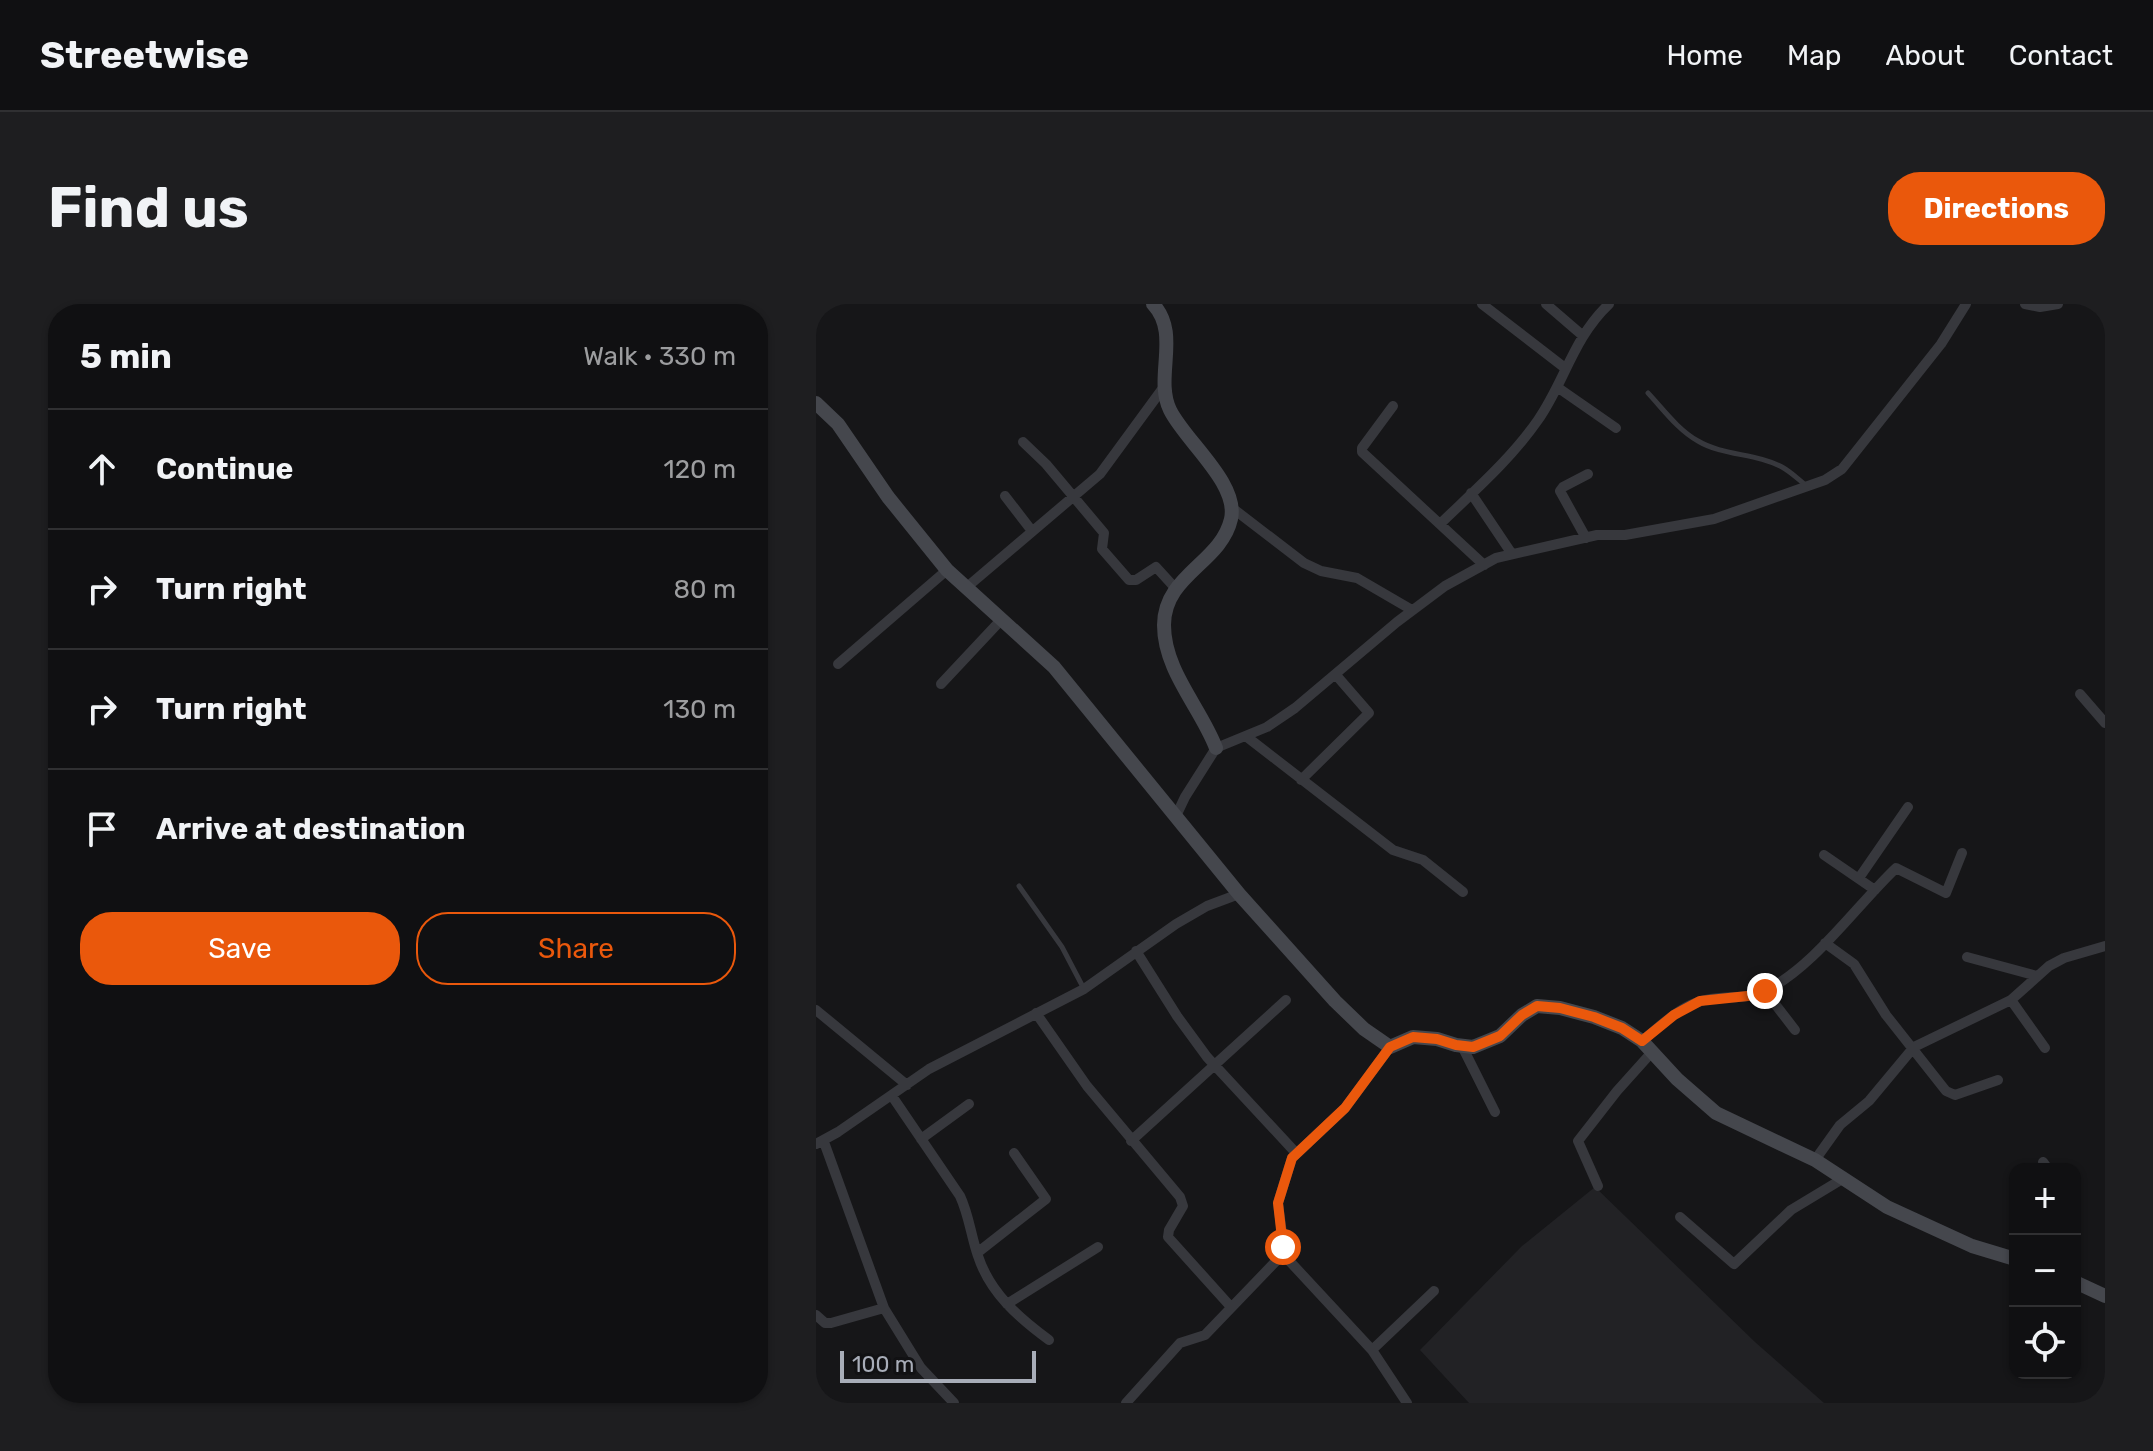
<!DOCTYPE html>
<html lang="en">
<head>
<meta charset="utf-8">
<style>
	body { margin:0; font-family:Rubik,sans-serif; background:#1e1e20; color:#f1f3f6 }
	.controls { position:absolute; right:24px; bottom:24px; display:grid; overflow:hidden; border-radius:16px; box-shadow:0 2px 6px #0004 }
	.controls button { width:72px; height:72px; display:grid; place-items:center; padding:0; border:0; border-bottom:2px solid #303032; background:#101012; color:#f1f3f6; font:40px sans-serif }
	.scale { position:absolute; left:24px; bottom:20px; width:196px; box-sizing:border-box; padding-left:8px; border:4px solid #a8adb8; border-top:0; font-size:22px; line-height:28px; white-space:nowrap; color:#a8adb8; -webkit-text-stroke:6px #111113; paint-order:stroke }
	.stop { position:absolute; width:24px; height:24px; margin:-18px; border:6px solid #ea580c; border-radius:50%; background:#fff }
	.stop.end { background:#ea580c; border-color:#fff; box-shadow:0 2px 8px #0008 }
	.list { margin:0; padding:0; list-style:none }
	h2 { display:flex; justify-content:space-between; align-items:center; height:104px; margin:0; padding:0 32px; font-size:34px }
	h2 small { font-size:26px; font-weight:400; color:#9c9d9f }
	.list li { display:grid; grid-template-columns:52px 1fr auto; gap:24px; align-items:center; box-sizing:border-box; height:120px; padding:0 32px; border-top:2px solid #303032 }
	.list b { display:block; font-size:30px; white-space:nowrap }
	.list em { font-size:26px; font-style:normal; color:#9c9d9f }
	.actions { display:flex; gap:16px; padding:24px 32px }
	.actions a { flex:1; padding:18px 0; border:2px solid #ea580c; border-radius:32px; text-align:center; font-size:28px; color:#ea580c }
	.actions .main { background:#ea580c; color:#fff }
	.icon { flex:none; width:44px; height:44px; fill:none; stroke:currentColor; stroke-width:2; stroke-linecap:round; stroke-linejoin:round }
	.map { position:relative; flex:none; width:1289px; height:1099px; overflow:hidden; border-radius:32px }
	header { display:flex; align-items:center; gap:48px; box-sizing:border-box; height:112px; padding:0 40px; background:#101012; border-bottom:2px solid #303032 }
	header strong { font-size:38px }
	nav { display:flex; gap:44px; margin-inline-start:auto; font-size:28px }
	.intro { display:flex; align-items:center; justify-content:space-between; box-sizing:border-box; height:192px; padding:0 48px }
	h1 { margin:0; font-size:56px }
	.button { padding:20px 36px; border-radius:32px; background:#ea580c; color:#fff; font-size:28px; font-weight:700 }
	main { display:flex; gap:48px; padding:0 48px }
	aside { flex:1; background:#101012; border-radius:32px; box-shadow:0 2px 6px #0004 }
	.map>svg:first-child { display:block }
</style>
</head>
<body>
<header>
<strong>Streetwise</strong>
<nav><a>Home</a><a>Map</a><a>About</a><a>Contact</a></nav>
</header>
<div class="intro"><h1>Find us</h1><a class="button">Directions</a></div>
<main>
<aside>
<h2>5 min<small>Walk · 330 m</small></h2>
<ul class="list">
<li><svg class="icon" aria-label="ahead" viewBox="0 0 24 24"><path d="M12 20V5M6 11l6-6 6 6"/></svg><div><b>Continue</b></div><em>120 m</em></li>
<li><svg class="icon" aria-label="right" viewBox="0 0 24 24"><path d="M7 20v-9h11M14 6l5 5-5 5"/></svg><div><b>Turn right</b></div><em>80 m</em></li>
<li><svg class="icon" aria-label="right" viewBox="0 0 24 24"><path d="M7 20v-9h11M14 6l5 5-5 5"/></svg><div><b>Turn right</b></div><em>130 m</em></li>
<li><svg class="icon" aria-label="arrive" viewBox="0 0 24 24"><path d="M6 21V4h12l-3 4 3 4H6"/></svg><div><b>Arrive at destination</b></div></li>
</ul>
<div class="actions"><a class="main">Save</a><a>Share</a></div>
</aside>
<div class="map">
<svg width="1289" height="1099" viewBox="0 0 1289 1099">
	<rect width="100%" height="100%" fill="#161618"/>
	<!-- built -->
	<path fill="#222225" d="M779 883 939 1038 1008 1099H653L604 1046 706 942Z"/>
	<g fill="none" stroke-linecap="round" stroke-linejoin="round">
		<!-- lane -->
		<path stroke="#37383d" stroke-width="5" d="M832 89C847 105 862 126 882 137 907 152 940 149 966 163 975 168 983 176 991 182
			M203 582 246 643 268 685"/>
		<!-- street -->
		<path stroke="#37383d" stroke-width="10" d="M666 0 749 64
			M730 0 766 31
			M1209 0 1224 3 1242 0
			M741 83 800 124
			M577 102 546 144V148L668 261
			M207 138 230 160 288 229 286 245 313 276H320L340 263 360 285
			M655 189 696 250
			M189 192 216 227
			M415 203 488 259 505 267 541 274 596 306
			M624 220C658 187 695 155 722 116 749 77 757 34 793 0
			M770 234 744 187 747 183 772 170
			M151 283 284 170 347 84
			M22 360 131 266
			M125 380 185 316
			M1264 390 1289 419
			M431 433 577 546 607 556 647 588
			M485 476 553 409 520 371
			M360 512 369 493 400 444 451 423 479 404 581 318 629 282 680 254 781 231H809L898 215 1009 176 1026 165 1125 40 1150 0
			M1008 551 1059 586
			M1043 574 1092 503
			M1009 639 1038 660 1070 711 1130 787 1139 791 1182 776
			M320 647 361 712 391 753 480 849
			M1151 653 1221 672
			M949 687 979 726
			M1195 696 1229 744
			M0 706 91 781
			M220 709 271 782 364 893 367 902 353 926 352 933 415 1003
			M826 737C843 723 861 705 882 698 903 690 929 697 949 687 998 663 1040 602 1080 564L1130 589 1146 549
			M646 742 679 808
			M76 792 144 892C153 911 155 932 162 952 174 989 203 1014 233 1036
			M105 835 153 800
			M315 837 470 696
			M8 838 68 1004 105 1064 138 1099
			M0 840 22 828 113 765 268 685 360 620 391 602 423 590
			M999 856 1024 821 1053 797 1098 743 1195 696 1233 662 1248 654 1289 642
			M1227 858 1232 865
			M782 882 762 837 801 787 836 748
			M864 913 918 960 975 906 1028 874
			M161 949 230 895 198 849
			M466 949 556 1046 591 1099
			M191 1000 282 943
			M0 1011 9 1019H15L68 1004
			M556 1046 618 987
			M310 1099 364 1039 389 1031 463 954 467 937 462 899 476 854 529 804 574 743"/>
		<!-- secondary -->
		<path stroke="#45474d" stroke-width="14" d="M337 0C365 30 338 73 354 106 369 137 423 179 415 215 405 259 348 271 348 321 348 367 385 404 400 444
			M0 99 22 120 72 193 131 266 238 363 423 590 519 697 548 725 574 743 597 733 621 735 640 741 657 743 684 732 706 711 721 702 744 704 778 713 806 724 826 737 861 775 900 809 999 856 1071 903 1156 942 1199 955
			M1259 978 1289 992"/>
	</g>
	<g fill="none" stroke-linecap="round" stroke-linejoin="round">
		<!-- route -->
		<path stroke="#ea580c" stroke-width="10" d="M467 943 462 899 476 854 529 804 574 743 597 733 621 735 640 741 657 743 684 732 706 711 721 702 744 704 778 713 806 724 826 737 858 711 884 697 941 691 949 687"/>
	</g>
</svg>
<div class="controls">
<button>+</button>
<button>−</button>
<button><svg class="icon" aria-label="locate" viewBox="0 0 24 24"><circle cx="12" cy="12" r="6"/><path d="M12 2v4M12 18v4M2 12h4M18 12h4"/></svg></button>
</div>
<div class="scale">100 m</div>
<div class="stop" style="left:467px;top:943px"></div>
<div class="stop end" style="left:949px;top:687px"></div>
</div>
</main>
</body>
</html>
